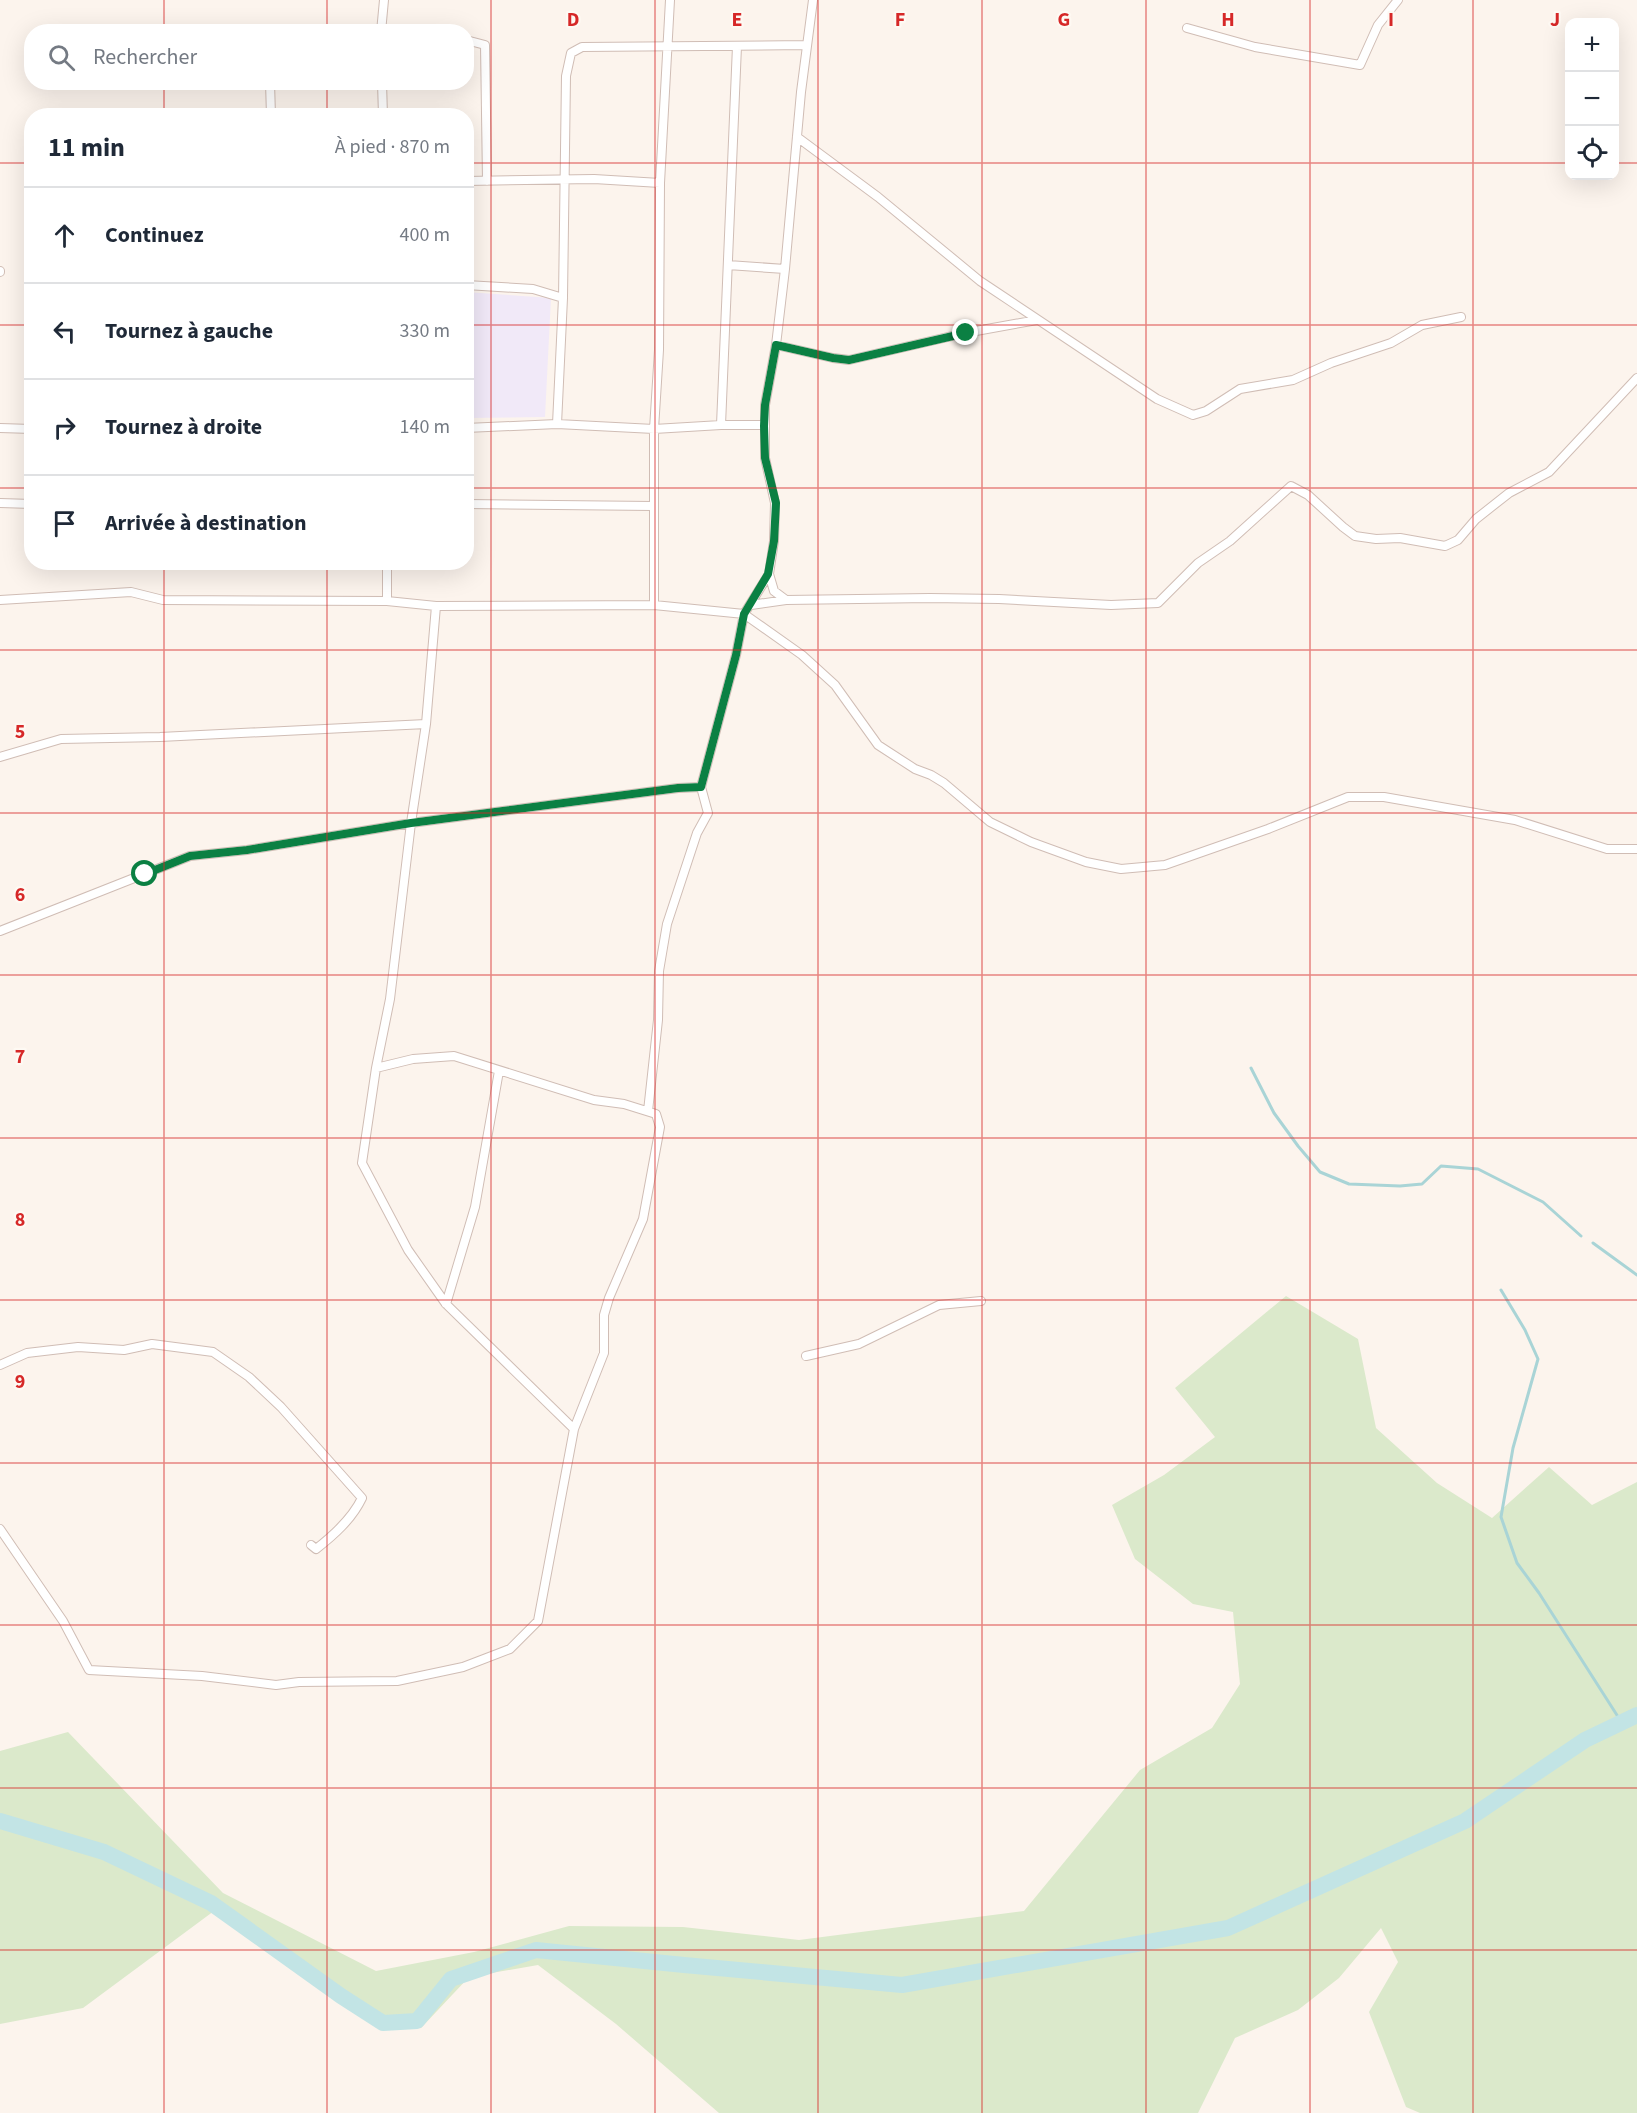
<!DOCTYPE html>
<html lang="fr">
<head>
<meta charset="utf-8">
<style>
	body { margin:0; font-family:"Source Sans 3",sans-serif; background:#f2f2f3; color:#1f2937 }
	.controls { position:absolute; right:18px; top:18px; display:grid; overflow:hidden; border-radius:12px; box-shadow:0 6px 24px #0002 }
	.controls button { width:54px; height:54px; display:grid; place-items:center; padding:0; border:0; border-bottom:2px solid #e0e1e3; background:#fff; color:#1f2937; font:30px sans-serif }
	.stop { position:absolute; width:18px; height:18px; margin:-14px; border:4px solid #0b8043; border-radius:50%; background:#fff }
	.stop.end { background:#0b8043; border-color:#fff; box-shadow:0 2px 6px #0008 }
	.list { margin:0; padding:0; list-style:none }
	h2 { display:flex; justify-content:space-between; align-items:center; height:78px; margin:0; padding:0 24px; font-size:26px }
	h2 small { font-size:20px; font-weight:400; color:#747a83 }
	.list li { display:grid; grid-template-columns:39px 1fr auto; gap:18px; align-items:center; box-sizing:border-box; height:96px; padding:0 24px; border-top:2px solid #e0e1e3 }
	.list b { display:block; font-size:22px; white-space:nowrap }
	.list em { font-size:20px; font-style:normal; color:#747a83 }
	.icon { flex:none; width:33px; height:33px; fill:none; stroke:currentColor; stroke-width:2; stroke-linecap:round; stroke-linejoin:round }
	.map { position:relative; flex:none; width:1637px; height:2113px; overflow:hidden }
	.search { position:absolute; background:#fff; box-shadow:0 6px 24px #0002; left:24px; top:24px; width:450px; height:66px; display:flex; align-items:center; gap:15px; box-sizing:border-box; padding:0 21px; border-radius:24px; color:#747a83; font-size:22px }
	.panel { position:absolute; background:#fff; box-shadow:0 6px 24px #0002; left:24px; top:108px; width:450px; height:462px; border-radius:24px }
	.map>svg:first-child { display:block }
</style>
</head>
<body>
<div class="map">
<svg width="1637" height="2113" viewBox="0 0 1637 2113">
	<rect width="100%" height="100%" fill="#fcf4ed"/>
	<!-- education -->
	<path fill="#f1e9f8" d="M466 292 551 298 545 417 467 418Z"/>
	<!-- green -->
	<path fill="#dbe9cb" d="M1286 1296 1358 1339 1376 1428 1437 1483 1492 1518 1549 1467 1592 1505 1637 1482V2113H1420L1406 2107 1369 2012 1398 1962 1381 1928 1339 1978 1298 2010 1235 2038 1198 2113H719L616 2024 538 1965 469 1977 421 2028 386 2027 330 1994 214 1911 83 2008 0 2024V1751L68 1732 223 1893 376 1971 474 1952 569 1926 683 1927 799 1940 1024 1911 1140 1770 1212 1728 1240 1684 1233 1612 1193 1604 1135 1559 1112 1505 1164 1475 1215 1437 1175 1388Z"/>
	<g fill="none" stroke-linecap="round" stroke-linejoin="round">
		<!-- stream -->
		<path stroke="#a9d4d6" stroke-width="3" d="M1251 1068 1274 1113 1298 1146 1320 1172 1349 1184 1400 1186 1422 1184 1441 1166 1478 1169 1543 1202 1581 1236
			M1593 1243 1637 1275
			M1501 1290 1525 1330 1538 1359 1513 1448 1501 1517 1517 1563 1539 1593 1622 1723"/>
		<!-- river -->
		<path stroke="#c2e4e5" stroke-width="16" d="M0 1821 104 1852 211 1903 341 1996 383 2023 417 2021 451 1979 536 1950 684 1965 902 1985 1228 1928 1465 1821 1585 1740 1637 1715"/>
		<defs>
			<path id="minor" d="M1187 28 1255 47 1360 65 1378 25 1398 0
				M381 32 384 0
				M466 40 485 45 487 181
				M270 82 271 116
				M382 82 383 116
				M797 137 878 197 980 281 1157 399 1193 415 1206 411 1240 389 1293 380 1331 363 1391 343 1422 325 1461 317
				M466 181 594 179 660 183
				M728 265 785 269
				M0 272V271
				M466 285 533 289 563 298
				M776 345 833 358 849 360 965 333 1037 320
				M557 424 563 298 566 76 571 53 582 47 807 45
				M721 425 737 46
				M0 428 32 429
				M466 428 557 424 654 429 721 425H764
				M0 503 32 504
				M466 504 653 506
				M769 574 774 591 786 600 930 598 999 599 1111 605 1158 603 1198 563 1230 541 1291 486 1308 495 1343 527 1355 536 1376 539 1400 538 1445 546 1458 540 1476 519 1509 493 1549 472 1637 378
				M0 600 131 592 163 600 387 601 436 606 654 605 744 614 802 655 835 685 878 745 915 769 931 775 944 783 990 822 1031 842 1086 862 1121 869 1165 865 1268 829 1348 797H1384L1515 820 1607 849H1637
				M387 601V562
				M654 605V429L659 350 660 183 670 0
				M751 605 786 600
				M0 757 61 739 160 737 426 724
				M0 931 190 856 247 850 411 823 678 788 701 787
				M376 1068 362 1163 408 1250 446 1304 574 1429
				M648 1111 658 1020 659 971 667 924 697 833 708 813 701 787 736 655 744 614 769 574 774 541 775 503 765 458V405L776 345 785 269 801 92 813 0
				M446 1304 475 1207 499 1071
				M806 1356 859 1344 939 1305 981 1301
				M0 1365 27 1353 78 1347 124 1350 152 1344 213 1352 249 1377 281 1407 362 1498C352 1519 334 1535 316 1549L311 1545
				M0 1529 63 1621 89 1670 202 1676 276 1685 299 1682 397 1681 463 1667 510 1649 538 1621 574 1429 604 1353V1315L609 1298 643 1219 660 1127 656 1114 624 1104 594 1100 454 1056 413 1059 376 1068 390 999 411 823 426 724 436 606"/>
		</defs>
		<!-- minor casing -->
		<use href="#minor" stroke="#d0bdb5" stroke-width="10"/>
		<!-- minor -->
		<use href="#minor" stroke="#fff" stroke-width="8"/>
	</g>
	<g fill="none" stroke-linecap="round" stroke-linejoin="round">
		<!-- route -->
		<path stroke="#0b8043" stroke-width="8" d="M145 874 190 856 247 850 411 823 678 788 701 787 736 655 744 614 768 574 774 541 776 503 765 458 764 426 765 405 776 345 833 358 849 360 966 333"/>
	</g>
	<!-- grid -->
	<path fill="none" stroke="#d62828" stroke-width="1.5" stroke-opacity="0.55" d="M164 0V32M327 0V32M491 0V2113M655 0V2113M818 0V2113M982 0V2113M1146 0V2113M1310 0V2113M1473 0V2113M164 82V116M327 82V116M0 163H32M466 163H1570M1614 163H1637M0 325H32M466 325H1637M0 488H32M466 488H1637M164 562V2113M327 562V2113M0 650H1637M0 813H1637M0 975H1637M0 1138H1637M0 1300H1637M0 1463H1637M0 1625H1637M0 1788H1637M0 1950H1637"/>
	<g font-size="20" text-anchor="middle" font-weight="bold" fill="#d62828" stroke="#fef9f3" stroke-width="4.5" stroke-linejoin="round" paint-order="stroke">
		<text x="573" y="26">D</text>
		<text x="737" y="26">E</text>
		<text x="900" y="26">F</text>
		<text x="1064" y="26">G</text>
		<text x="1228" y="26">H</text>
		<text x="1391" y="26">I</text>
		<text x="1555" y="26">J</text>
		<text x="20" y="738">5</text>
		<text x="20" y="901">6</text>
		<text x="20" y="1063">7</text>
		<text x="20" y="1226">8</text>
		<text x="20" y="1388">9</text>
	</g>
</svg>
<div class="controls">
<button>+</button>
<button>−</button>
<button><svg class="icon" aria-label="locate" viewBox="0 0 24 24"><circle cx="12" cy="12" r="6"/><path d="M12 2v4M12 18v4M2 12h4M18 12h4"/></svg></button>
</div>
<div class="stop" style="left:145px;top:874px"></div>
<div class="stop end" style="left:966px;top:333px"></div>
<div class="search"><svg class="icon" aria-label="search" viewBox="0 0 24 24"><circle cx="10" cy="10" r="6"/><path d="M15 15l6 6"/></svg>Rechercher</div>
<section class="panel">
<h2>11 min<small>À pied · 870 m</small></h2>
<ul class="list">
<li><svg class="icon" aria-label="ahead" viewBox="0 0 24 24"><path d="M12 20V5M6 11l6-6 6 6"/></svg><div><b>Continuez</b></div><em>400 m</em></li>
<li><svg class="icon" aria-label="left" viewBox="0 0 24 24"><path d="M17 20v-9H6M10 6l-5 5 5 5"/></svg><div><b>Tournez à gauche</b></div><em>330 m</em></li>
<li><svg class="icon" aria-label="right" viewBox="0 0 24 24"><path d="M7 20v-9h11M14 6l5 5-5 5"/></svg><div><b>Tournez à droite</b></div><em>140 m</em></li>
<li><svg class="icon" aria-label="arrive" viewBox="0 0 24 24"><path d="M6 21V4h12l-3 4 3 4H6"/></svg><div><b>Arrivée à destination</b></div></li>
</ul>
</section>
</div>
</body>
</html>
